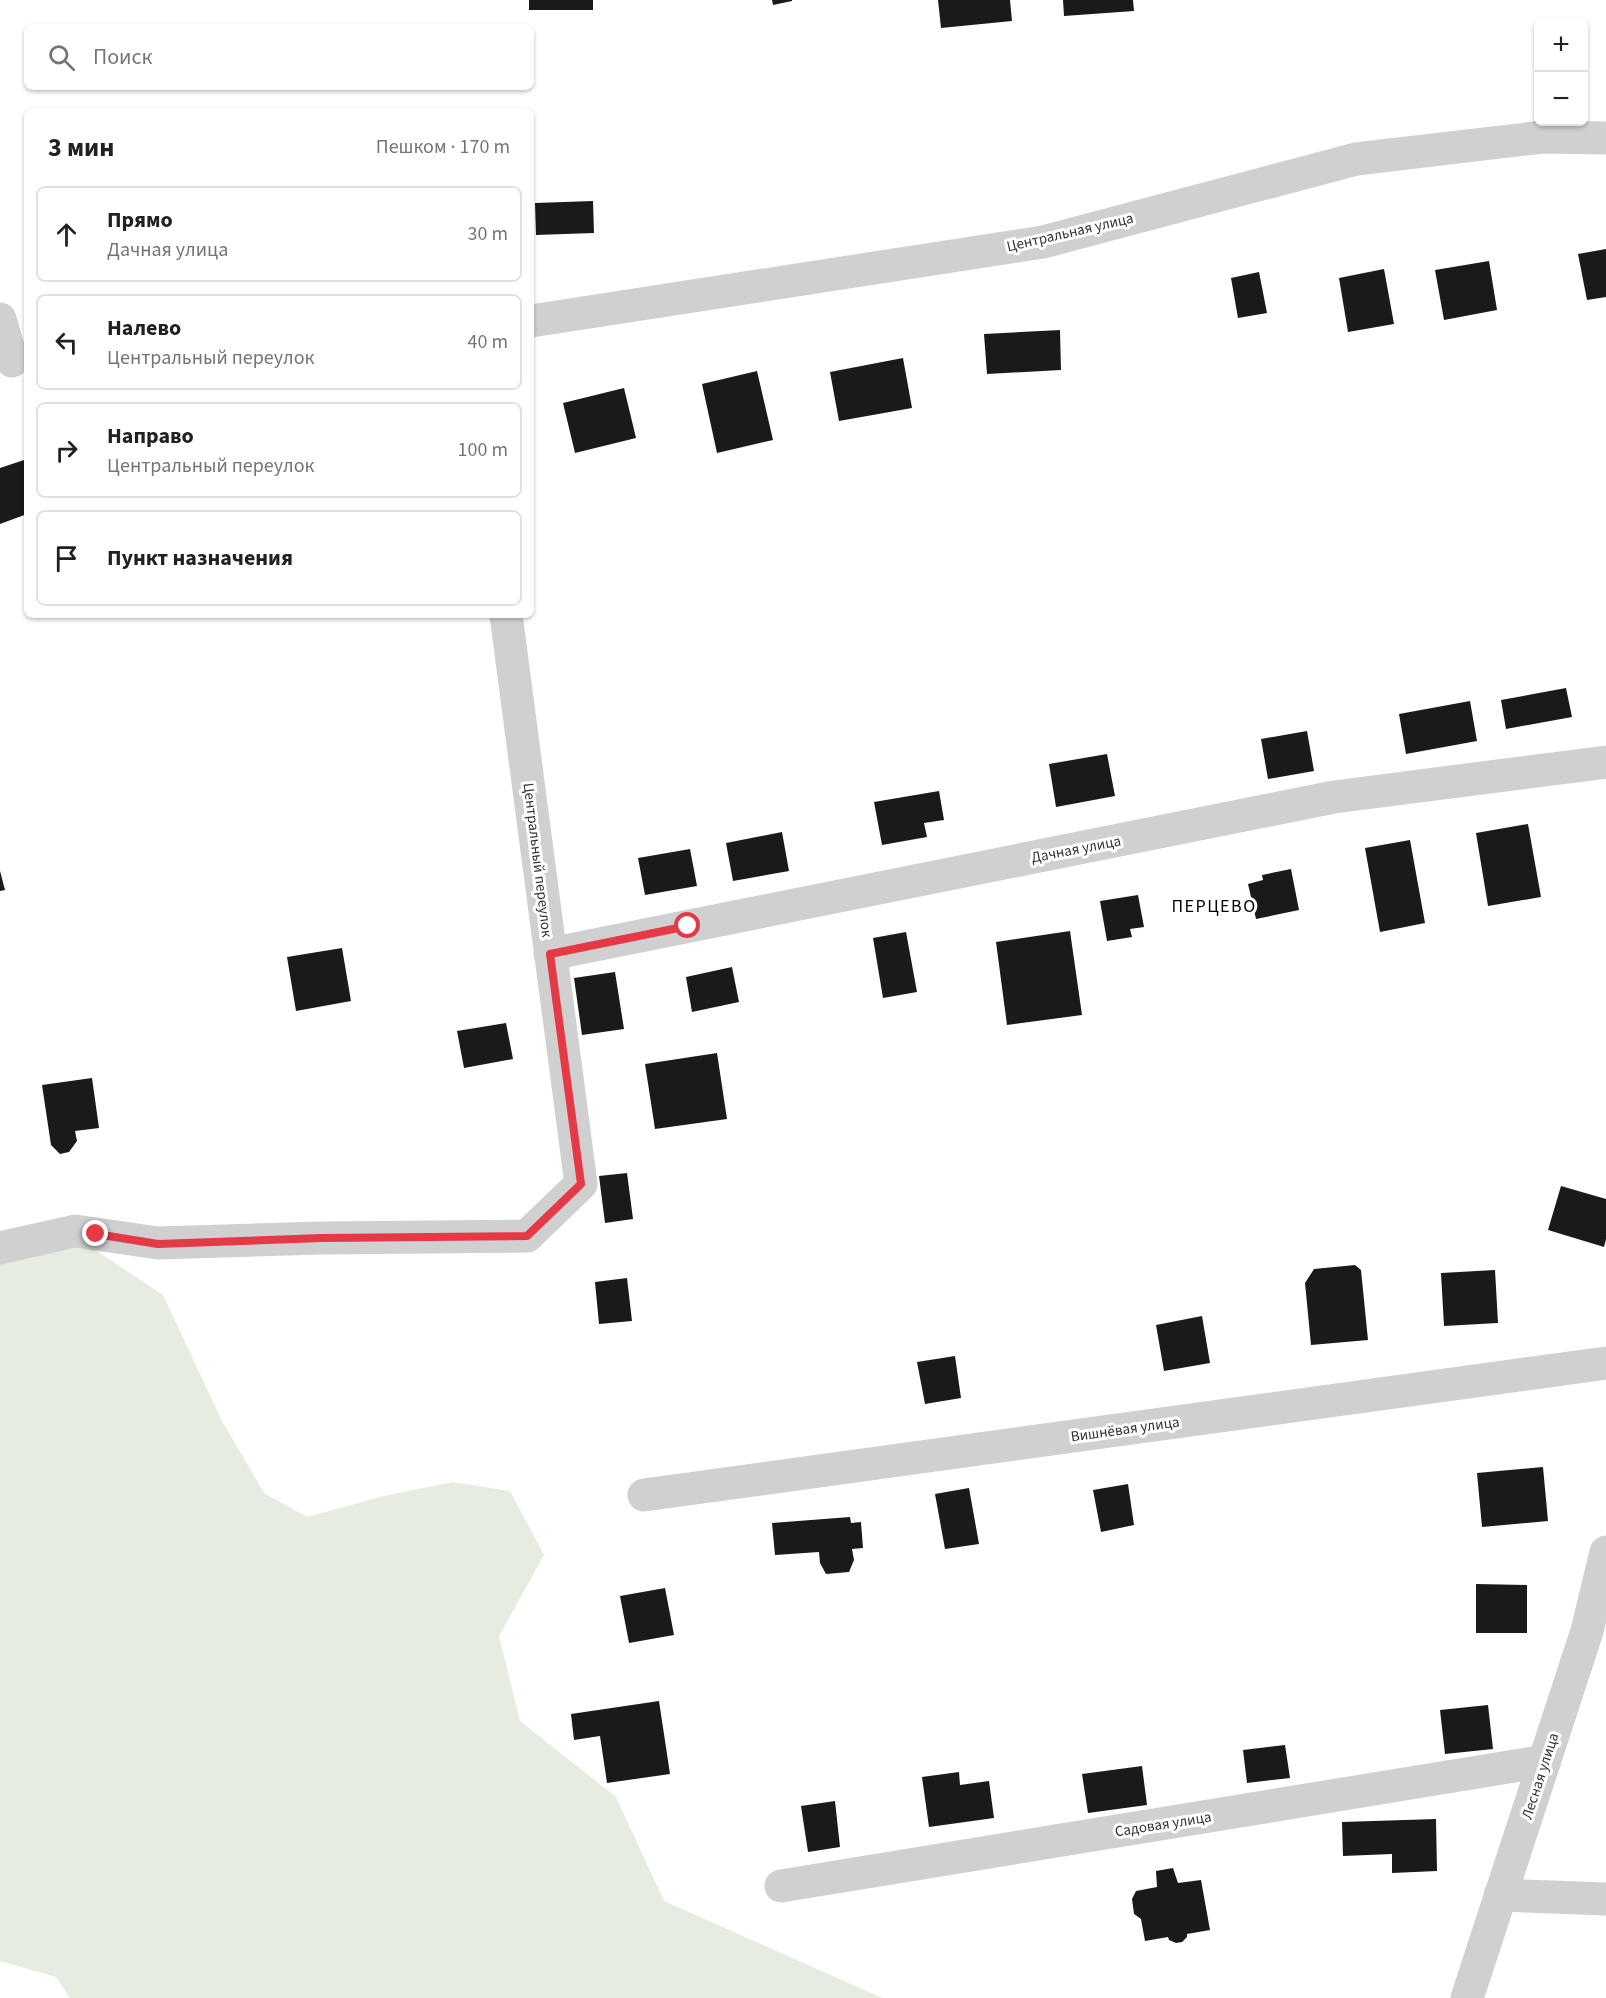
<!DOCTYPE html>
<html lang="ru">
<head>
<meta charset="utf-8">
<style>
	body { margin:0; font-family:"Source Sans 3",sans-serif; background:#f6f6f6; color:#202124 }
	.controls { position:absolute; right:18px; top:18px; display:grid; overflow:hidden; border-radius:9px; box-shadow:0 2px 4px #0004 }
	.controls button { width:54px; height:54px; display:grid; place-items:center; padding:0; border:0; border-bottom:2px solid #e0e0e0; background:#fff; color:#202124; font:30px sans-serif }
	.stop { position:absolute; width:18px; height:18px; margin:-14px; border:4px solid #e63946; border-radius:50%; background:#fff }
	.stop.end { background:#e63946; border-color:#fff; box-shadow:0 2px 6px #0008 }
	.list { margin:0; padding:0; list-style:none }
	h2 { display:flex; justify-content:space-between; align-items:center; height:78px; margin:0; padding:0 24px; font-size:26px }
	h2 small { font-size:20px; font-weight:400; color:#757577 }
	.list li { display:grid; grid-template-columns:39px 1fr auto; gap:18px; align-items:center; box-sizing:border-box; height:96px; margin:0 12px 12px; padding:0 12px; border:2px solid #e0e0e0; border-radius:9px }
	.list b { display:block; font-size:22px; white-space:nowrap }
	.list p { margin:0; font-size:20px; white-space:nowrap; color:#757577 }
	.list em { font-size:20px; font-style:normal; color:#757577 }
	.icon { flex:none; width:33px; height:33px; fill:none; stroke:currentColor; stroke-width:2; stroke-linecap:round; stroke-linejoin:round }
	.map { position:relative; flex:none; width:1606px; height:1998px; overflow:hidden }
	.search { position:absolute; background:#fff; box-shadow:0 2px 4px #0004; left:24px; top:24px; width:510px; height:66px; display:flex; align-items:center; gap:15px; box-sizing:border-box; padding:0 21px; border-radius:9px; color:#757577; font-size:22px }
	.panel { position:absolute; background:#fff; box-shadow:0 2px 4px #0004; left:24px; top:108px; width:510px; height:510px; border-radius:9px }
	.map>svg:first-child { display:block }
</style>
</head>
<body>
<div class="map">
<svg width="1606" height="1998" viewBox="0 0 1606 1998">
	<rect width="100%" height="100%" fill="#fff"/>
	<!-- green -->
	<path fill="#e6ecdf" d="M89 1246 163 1295 222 1421 264 1493 307 1517 384 1496 453 1482 510 1491 544 1555 499 1636 520 1721 616 1797 664 1901 882 1998H70L56 1977 0 1961V1259Z"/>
	<!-- building -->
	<path fill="#1a1a1a" d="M529 0H593V10H529Z
		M772 0H792V1L773 5Z
		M938 0H1010L1012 21 941 28Z
		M1063 0H1133L1134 11 1064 16Z
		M593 201 594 233 536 235 535 203Z
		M1606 249V297L1587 300 1578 254Z
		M1489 261 1497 310 1444 320 1435 270Z
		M1384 269 1394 324 1348 332 1339 278Z
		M1259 272 1267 313 1238 318 1231 278Z
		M1060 330 1061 370 987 374 984 334Z
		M903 358 912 408 839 421 830 372Z
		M757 371 773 440 717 453 702 384Z
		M624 388 636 438 575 453 563 403Z
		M24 460 27 468V514L0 524V468Z
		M1566 688 1572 717 1506 729 1501 700Z
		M1470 701 1477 741 1406 754 1399 714Z
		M1307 731 1314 771 1268 779 1261 739Z
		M1107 754 1115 796 1056 807 1049 764Z
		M939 791 944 820 924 823 927 837 882 845 874 802Z
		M1528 824 1541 897 1488 906 1476 833Z
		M782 832 789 871 733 881 726 843Z
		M1410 840 1425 923 1380 932 1365 848Z
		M690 849 697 886 645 895 638 858Z
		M1291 869 1299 910 1256 919 1248 884 1263 880 1262 875Z
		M0 871 5 890 0 891Z
		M1138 895 1144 927 1130 929 1132 937 1107 941 1100 901Z
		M1070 931 1082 1015 1007 1025 996 942Z
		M906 932 917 992 883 998 873 938Z
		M342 948 351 1001 296 1011 287 957Z
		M732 967 739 1002 692 1012 686 977Z
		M615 972 624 1029 582 1035 574 978Z
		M506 1023 513 1059 464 1068 457 1031Z
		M717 1053 727 1119 655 1129 645 1064Z
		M92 1078 99 1128 75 1131 77 1141 69 1152 60 1154 51 1145 42 1085Z
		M627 1173 633 1219 605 1223 599 1176Z
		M1561 1186 1606 1199V1239L1604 1247 1548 1230Z
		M1355 1265 1361 1270 1368 1340 1311 1345 1305 1283 1314 1269Z
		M1495 1270 1498 1323 1444 1326 1441 1273Z
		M627 1278 632 1321 599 1324 595 1282Z
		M1202 1316 1210 1363 1164 1371 1156 1325Z
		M955 1356 961 1398 925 1404 917 1362Z
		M1543 1467 1548 1521 1482 1527 1477 1473Z
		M1128 1484 1134 1525 1101 1532 1093 1490Z
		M969 1488 979 1544 945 1549 935 1494Z
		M850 1517 851 1523 861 1522 863 1548 852 1549 854 1560 849 1572 826 1574 820 1563 819 1552 775 1555 772 1523Z
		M1476 1584 1527 1585V1633H1476Z
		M665 1588 674 1635 629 1643 620 1596Z
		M659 1701 670 1774 607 1783 600 1736 574 1740 571 1714Z
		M1488 1705 1493 1749 1445 1754 1440 1710Z
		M1285 1745 1290 1778 1247 1783 1243 1750Z
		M1142 1766 1147 1805 1088 1813 1082 1774Z
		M959 1772 960 1785 989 1781 994 1818 929 1827 922 1777Z
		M835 1801 840 1847 808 1852 801 1806Z
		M1436 1819 1437 1871 1392 1873V1854L1343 1856 1342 1822Z
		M1173 1868 1178 1883 1201 1880 1210 1930 1187 1934V1937L1182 1942 1176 1943 1169 1940 1168 1937 1145 1941 1141 1919 1134 1914 1132 1899 1136 1891 1157 1887 1156 1871Z"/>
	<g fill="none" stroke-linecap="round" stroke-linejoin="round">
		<!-- minor -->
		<path stroke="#d0d0d0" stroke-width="33" d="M0 319 12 361
			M531 321 1043 242 1356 159 1543 137 1606 138
			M550 954 1334 797 1606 762
			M0 1248 75 1231 158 1243 321 1238 527 1236 581 1184 506 615
			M644 1495 1606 1363
			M781 1886 1545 1761
			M1500 1895 1606 1899
			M1467 1998 1587 1631 1606 1552"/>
	</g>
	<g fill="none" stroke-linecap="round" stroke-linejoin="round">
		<!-- route -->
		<path stroke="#e63946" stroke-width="8" d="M96 1234 158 1244 321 1238 527 1236 581 1184 550 954 688 926"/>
	</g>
	<g text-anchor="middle" stroke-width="6" stroke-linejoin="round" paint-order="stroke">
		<!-- street labels -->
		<g font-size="15" fill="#333" stroke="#fff">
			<text transform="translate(1070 232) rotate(-13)" y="5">Центральная улица</text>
			<text transform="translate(1076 849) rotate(-11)" y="5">Дачная улица</text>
			<text transform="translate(538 860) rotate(83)" y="5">Центральный переулок</text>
			<text transform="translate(1125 1429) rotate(-8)" y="5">Вишнёвая улица</text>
			<text transform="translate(1540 1776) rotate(-72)" y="5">Лесная улица</text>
			<text transform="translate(1163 1824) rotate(-9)" y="5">Садовая улица</text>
		</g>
		<!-- quarter labels -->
		<g font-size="18" letter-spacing="1.5" fill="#000" stroke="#fff">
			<text x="1214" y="912">ПЕРЦЕВО</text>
		</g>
	</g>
</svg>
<div class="controls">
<button>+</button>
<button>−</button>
</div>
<div class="stop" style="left:688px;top:926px"></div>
<div class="stop end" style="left:96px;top:1234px"></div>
<div class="search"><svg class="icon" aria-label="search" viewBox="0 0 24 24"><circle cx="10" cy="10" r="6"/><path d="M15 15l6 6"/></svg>Поиск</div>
<section class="panel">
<h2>3 мин<small>Пешком · 170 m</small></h2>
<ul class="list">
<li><svg class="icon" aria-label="ahead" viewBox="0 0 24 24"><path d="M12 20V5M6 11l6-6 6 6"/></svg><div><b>Прямо</b><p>Дачная улица</p></div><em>30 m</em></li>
<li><svg class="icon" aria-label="left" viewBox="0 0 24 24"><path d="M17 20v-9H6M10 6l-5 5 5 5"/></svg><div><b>Налево</b><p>Центральный переулок</p></div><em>40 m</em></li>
<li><svg class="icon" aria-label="right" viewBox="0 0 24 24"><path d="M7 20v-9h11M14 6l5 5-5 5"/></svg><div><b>Направо</b><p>Центральный переулок</p></div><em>100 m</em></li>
<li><svg class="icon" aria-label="arrive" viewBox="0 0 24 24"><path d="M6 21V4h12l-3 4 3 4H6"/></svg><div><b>Пункт назначения</b></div></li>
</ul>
</section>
</div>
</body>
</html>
